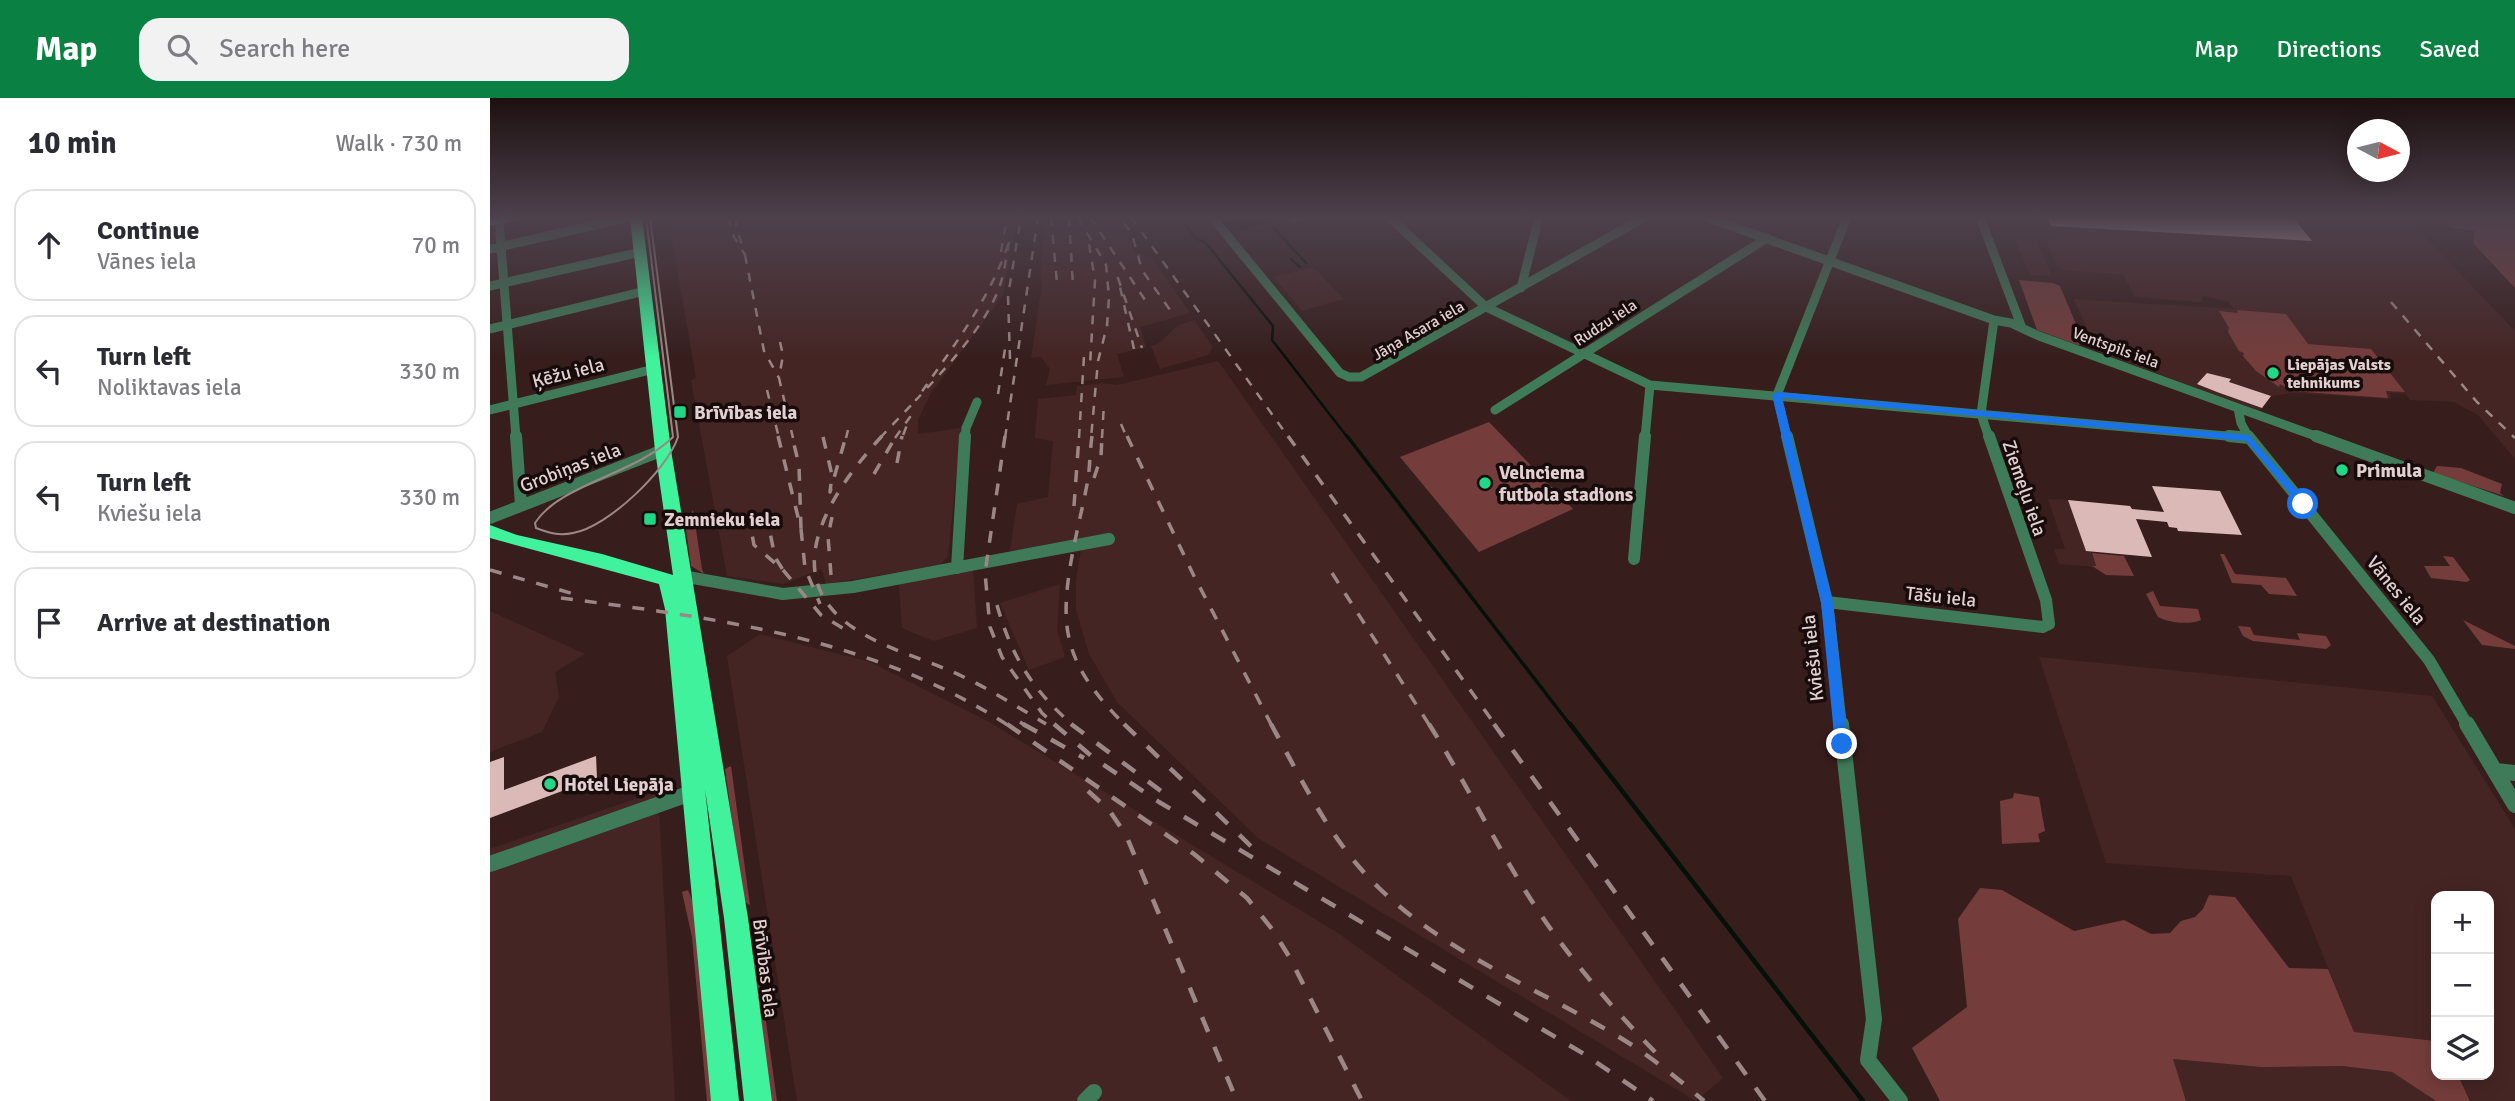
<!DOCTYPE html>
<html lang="en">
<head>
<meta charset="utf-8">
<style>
	body { margin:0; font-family:Signika,sans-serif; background:#f2f2f3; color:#2b2b33 }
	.controls { position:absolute; right:21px; bottom:21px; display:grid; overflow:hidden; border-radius:14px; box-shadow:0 4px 18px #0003 }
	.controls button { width:63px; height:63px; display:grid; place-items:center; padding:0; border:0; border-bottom:2px solid #e1e1e2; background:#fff; color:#2b2b33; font:35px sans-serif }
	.compass { position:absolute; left:1857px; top:21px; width:63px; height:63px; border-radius:50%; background:#fff; box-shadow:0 4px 18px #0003; rotate:97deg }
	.stop { position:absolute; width:21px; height:21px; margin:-16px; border:5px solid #1a73e8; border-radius:50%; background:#fff }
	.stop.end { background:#1a73e8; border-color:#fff; box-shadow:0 2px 7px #0008 }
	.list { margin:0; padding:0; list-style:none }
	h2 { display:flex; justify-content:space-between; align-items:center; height:91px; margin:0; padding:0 28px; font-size:30px }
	h2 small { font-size:23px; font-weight:400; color:#7c7c81 }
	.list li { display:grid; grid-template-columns:46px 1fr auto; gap:21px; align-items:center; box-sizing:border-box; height:112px; margin:0 14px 14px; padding:0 14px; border:2px solid #e1e1e2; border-radius:21px }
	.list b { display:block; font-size:26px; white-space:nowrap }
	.list p { margin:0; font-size:23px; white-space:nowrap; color:#7c7c81 }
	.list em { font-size:23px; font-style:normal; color:#7c7c81 }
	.icon { flex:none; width:38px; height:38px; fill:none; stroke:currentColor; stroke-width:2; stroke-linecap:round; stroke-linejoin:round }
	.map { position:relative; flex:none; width:2025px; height:1003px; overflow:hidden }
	header { display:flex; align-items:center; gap:42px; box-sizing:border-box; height:98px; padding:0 35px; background:#0b8043; color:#fff }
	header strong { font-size:33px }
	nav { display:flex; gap:38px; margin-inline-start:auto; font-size:24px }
	.search { width:490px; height:63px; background:#f2f2f3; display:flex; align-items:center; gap:18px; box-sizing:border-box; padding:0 24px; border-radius:21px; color:#7c7c81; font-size:26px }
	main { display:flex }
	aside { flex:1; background:#fff }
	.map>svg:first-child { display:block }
</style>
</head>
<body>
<header>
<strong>Map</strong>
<div class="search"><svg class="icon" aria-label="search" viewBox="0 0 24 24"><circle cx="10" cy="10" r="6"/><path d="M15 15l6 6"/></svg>Search here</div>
<nav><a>Map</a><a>Directions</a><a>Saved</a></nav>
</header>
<main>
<aside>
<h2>10 min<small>Walk · 730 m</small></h2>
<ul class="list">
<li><svg class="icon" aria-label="ahead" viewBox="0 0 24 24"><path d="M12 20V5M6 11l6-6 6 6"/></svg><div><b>Continue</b><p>Vānes iela</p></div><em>70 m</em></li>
<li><svg class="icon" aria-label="left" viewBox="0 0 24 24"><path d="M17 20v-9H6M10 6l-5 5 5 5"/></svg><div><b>Turn left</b><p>Noliktavas iela</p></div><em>330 m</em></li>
<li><svg class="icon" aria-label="left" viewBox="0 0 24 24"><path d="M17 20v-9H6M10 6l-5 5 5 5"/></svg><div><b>Turn left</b><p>Kviešu iela</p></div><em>330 m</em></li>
<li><svg class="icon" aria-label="arrive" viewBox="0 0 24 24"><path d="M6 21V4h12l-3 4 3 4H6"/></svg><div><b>Arrive at destination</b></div></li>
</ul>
</aside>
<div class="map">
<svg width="2025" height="1003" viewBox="0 0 2025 1003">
	<rect width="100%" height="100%" fill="#371e1d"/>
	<!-- built -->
	<path fill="#452524" d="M178 119H527L513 197 441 295 428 322V336L471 330 458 458 450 467 336 486 332 471 293 486 237 478 201 282 206 280Z
		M629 119 640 139 644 154 661 159 700 215 650 229 656 249 627 256 634 279 556 287 560 271 551 259 541 260 552 187 550 174 555 127Z
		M1557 119H1916L2025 233V361L1988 317 1964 304 1920 302 1916 296 1900 295 1901 301 1803 295 1781 298 1770 313 1611 255 1606 251 1584 201 1744 211 1739 204 1714 198 1711 204 1645 199 1633 176 1579 173 1568 170 1556 143 1567 140Z
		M1525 142 1546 143 1562 178 1540 177Z
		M823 169 854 201 812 213 784 179Z
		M704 222 723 249 718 257 670 271 661 248 669 245 687 228Z
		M728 263 1233 980 1206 1003 768 740 627 604 599 556 586 512V482L593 440 520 453 527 406 558 399 563 343 545 340 548 301 586 297 587 288 612 285 627 287Z
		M1558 401 1578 402 1596 453 1601 454 1606 469 1569 466 1564 451H1575Z
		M483 471 487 530 443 543 412 530 409 486Z
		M570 486 567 532 575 559 539 572 510 505Z
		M0 513 95 556 65 574 69 599 52 634 0 654Z
		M270 536 380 564 499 624 848 835 1081 1003H307L237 558Z
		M1549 559 1942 598 2025 731V1003H1981L1968 977H1999V798H1946V943L1864 934 1801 778 1616 765Z
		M168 693 185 1003H0V751Z
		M1682 961 1771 969 1852 968 1902 974 1946 1003H1696Z"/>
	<!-- green -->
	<path fill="#743d3b" d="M1948 119H2025V190L1983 145 1985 133 1962 130Z
		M1529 182 1563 185 1570 188 1594 245 1588 247 1547 232Z
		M1747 212 1796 216 1818 246 1881 251 1915 294 1896 293 1898 300 1801 293 1790 286 1789 289 1766 273 1753 258 1754 255 1749 253 1738 234 1739 230 1729 213 1748 215Z
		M999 324 1083 411 989 454 910 359Z
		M1947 368 1971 370 2012 386 2010 395 2014 398 1943 375Z
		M203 412 212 471 214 476 201 468 195 424Z
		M1602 455 1634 458 1644 478 1616 477 1602 468H1606Z
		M1730 456H1734L1745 476 1796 480 1807 498 1779 496 1771 487 1742 485Z
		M1953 458 1963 459 1980 482 1977 484 1941 480 1934 468H1960Z
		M1663 493 1670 508 1708 511 1711 522C1699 527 1680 525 1668 519L1656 496Z
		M1973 522 2025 548V551L1992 547Z
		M1748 528 1760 529 1764 537 1810 542 1807 535 1836 538 1841 547 1836 551 1763 543 1753 538Z
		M241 668 260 807 253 803 235 671Z
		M1524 695 1549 699 1555 733 1548 736 1550 744 1512 746 1510 703 1523 700Z
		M1490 790 1512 792 1584 833 1634 822 1661 836 1680 835 1691 823 1705 819 1713 811 1719 797 1745 799 1799 870 1838 871 1864 934 1946 943V977H1968L1980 1003H1946L1902 974 1852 968 1771 969 1683 961 1696 1003H1450L1422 950 1477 909 1468 821Z
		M198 792 206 811 227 1003H217L202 839 192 794Z
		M266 852 287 1003H279L262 859Z"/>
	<!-- water -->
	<path fill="#041008" d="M755 119H793L794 121 739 135 731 125Z"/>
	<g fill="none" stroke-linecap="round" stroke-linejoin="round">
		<!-- stream-far2 -->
		<path stroke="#041008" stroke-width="2.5" d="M690 119 705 140 715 144 783 228 782 242 858 340
			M784 130 816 165
			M801 161 810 169"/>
		<!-- stream-far1 -->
		<path stroke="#041008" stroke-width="3.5" d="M857 338 1081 628"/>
		<!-- stream -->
		<path stroke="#041008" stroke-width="4.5" d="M1080 626 1373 1003"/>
	</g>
	<!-- building -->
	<path fill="#dab9b6" d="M1557 119H1803L1822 143 1561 128Z
		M1717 275 1741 281 1739 284 1781 298 1772 310 1727 294 1707 286Z
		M1662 388 1730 393 1752 437 1688 433 1687 430 1679 429 1677 424 1646 421 1662 459 1596 453 1578 402 1640 408 1642 411 1674 414Z
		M106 658 107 680 0 720V664L14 659V692Z"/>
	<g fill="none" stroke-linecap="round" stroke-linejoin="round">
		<!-- minor-far2 -->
		<path stroke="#3f7b58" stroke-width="9" d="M722 119 850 275 859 279H871L1155 119
			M802 119 804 121
			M899 119 996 209 1160 287 1759 340
			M1216 119 1504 222 1521 225 1549 238 1831 340
			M1490 119 1532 230
			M9 122 26 340
			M0 151 140 119
			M0 188 151 154
			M1031 190 1049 119
			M0 231 155 193
			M1748 310 1751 325 1759 340
			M0 312 164 271
			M1005 312 1277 140
			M475 340 476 330 487 304
			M1155 340 1160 287
			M1297 340 1287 297 1357 119
			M1499 340 1491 316 1504 222"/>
		<!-- minor-far1 -->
		<path stroke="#3f7b58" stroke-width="12" d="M26 338 31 407
			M1297 338 1337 504 1351 628
			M1739 338 1759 340
			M1758 338 1939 562 1978 628
			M1826 338 2025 410
			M0 420 173 352
			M1144 461 1155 338
			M467 470 475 338
			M192 478 293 496 363 489 619 441
			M1337 504 1553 529 1559 526 1556 502 1499 338"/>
		<!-- minor -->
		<path stroke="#3f7b58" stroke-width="16" d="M1351 626 1384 921 1378 962 1410 1003
			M1977 626 2025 707
			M2006 673 2025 675
			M0 766 204 694
			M595 1003 604 994"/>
		<!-- highway -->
		<path fill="#40f29c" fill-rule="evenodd" d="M27 119 25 122 0 128V120Z
			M140 119H152L181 352 258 820 282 1003H254L234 820 215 691 249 1003H221L175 511 169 486 0 440V427L27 437 112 456 183 477 165 352Z"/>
		<!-- tram -->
		<path stroke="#9b8786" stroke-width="2" d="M156 119 183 339C146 376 70 386 45 425L46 430C59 435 69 438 83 435 118 429 177 372 188 339L160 119"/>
		<!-- rail-far2 -->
		<path stroke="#9b8786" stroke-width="2.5" stroke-dasharray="9 9" stroke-linecap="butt" d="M238 119 244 139 255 157 246 128 247 119
			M561 119 567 185
			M579 119 583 188
			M588 119 616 167 619 199 617 228 608 263 601 340
			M600 119 659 208
			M641 119 799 340
			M634 125 642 136 652 172 680 212
			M519 144C516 158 515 173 510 187 497 227 454 272 426 302 461 251 499 204 519 144Z
			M599 146 605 182 600 267
			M511 154 517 119
			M255 157 274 253 289 280
			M1901 204 1987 304 2025 340
			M290 244 293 257 289 280 303 340
			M644 251 628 180 652 250
			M520 261 518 198 531 119
			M277 292 289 340
			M508 296 515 251
			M631 326 637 340
			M356 340 358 332
			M390 340 426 302
			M405 340 420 319 412 340
			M515 340 548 119
			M589 340 594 258
			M612 340 614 305"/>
		<!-- rail-far1 -->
		<path stroke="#9b8786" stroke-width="3.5" stroke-dasharray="12 12" stroke-linecap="butt" d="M288 338 311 431 309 367 302 338
			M392 338C350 384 287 467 353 522 383 547 423 557 458 572 492 586 524 607 556 626
			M515 338 495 475 500 529 512 559 552 615 566 628
			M602 338C600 352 600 367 598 381 590 428 567 498 580 544 588 577 613 605 636 628
			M637 338 703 476 782 628
			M798 338 1006 628
			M333 339 342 377 340 394 356 338
			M407 365 412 338
			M384 376 406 338
			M604 380 611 359 612 338
			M584 408 589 338
			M258 415 264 447 293 472 285 459 275 410
			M311 431 315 470 330 506
			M0 472 84 496
			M293 472 331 517 361 535
			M842 475 940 628
			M341 477 338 438 342 419
			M71 500C226 520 385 540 519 628
			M507 507C521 558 543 593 584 628
			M530 624 536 628"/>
		<!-- rail -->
		<path stroke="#9b8786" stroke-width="4.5" stroke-dasharray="16 16" stroke-linecap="butt" d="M517 626 704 756 757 800 782 831 800 860 872 1003
			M533 626 594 660
			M564 626 605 661 669 704 1094 956 1163 1003
			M581 626 679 699
			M634 626 765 752
			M781 626C813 684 841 744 889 790 957 856 1049 891 1129 939 1159 957 1187 980 1214 1003
			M939 626C979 689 1010 757 1053 820 1086 868 1125 913 1166 955
			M1004 626 1275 1003
			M598 693 619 712 636 737 747 1003"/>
	</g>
	<!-- sky -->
	<linearGradient id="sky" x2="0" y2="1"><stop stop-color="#1e1010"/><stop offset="0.46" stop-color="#4d414c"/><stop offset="1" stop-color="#4d414c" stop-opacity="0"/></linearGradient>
	<rect width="2025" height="260" fill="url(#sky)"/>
	<!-- route -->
	<path fill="#1a73e8" d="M1287 294 1759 337 1819 406 1810 408 1756 343 1292 300 1343 504 1358 646 1352 651 1345 646 1331 504 1282 297Z"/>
	<!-- markers -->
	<g fill="#22d887" stroke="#170c0b" stroke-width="2.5">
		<circle cx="1783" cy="275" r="7"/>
		<rect x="183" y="307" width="14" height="14" rx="3.5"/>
		<circle cx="1852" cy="372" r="7"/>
		<circle cx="995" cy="385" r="7"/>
		<rect x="153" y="414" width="14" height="14" rx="3.5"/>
		<circle cx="60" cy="686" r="7"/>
	</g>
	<g text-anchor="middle" stroke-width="7" stroke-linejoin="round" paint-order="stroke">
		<!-- far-street labels -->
		<g font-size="16" fill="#e1d0cf" stroke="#170c0b">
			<text transform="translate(1115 224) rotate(-33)" y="6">Rudzu iela</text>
			<text transform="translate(928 232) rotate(-30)" y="6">Jāņa Asara iela</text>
			<text transform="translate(1626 249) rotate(20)" y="6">Ventspils iela</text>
		</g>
		<!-- far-poi labels -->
		<g font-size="16" font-weight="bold" fill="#e1d0cf" stroke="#170c0b" text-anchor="start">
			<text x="1797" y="272">Liepājas Valsts<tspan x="1797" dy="18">tehnikums</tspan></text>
		</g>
		<!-- street labels -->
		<g font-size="19" fill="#e1d0cf" stroke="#170c0b">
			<text transform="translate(78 274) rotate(-14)" y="7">Ķēžu iela</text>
			<text transform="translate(80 369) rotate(-21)" y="7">Grobiņas iela</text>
			<text transform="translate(1535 390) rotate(71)" y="7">Ziemeļu iela</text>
			<text transform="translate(1907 492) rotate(51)" y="7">Vānes iela</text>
			<text transform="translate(1451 498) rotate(6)" y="7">Tāšu iela</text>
			<text transform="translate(1322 560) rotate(-96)" y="7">Kviešu iela</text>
			<text transform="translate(276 870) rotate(83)" y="7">Brīvības iela</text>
		</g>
		<!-- poi labels -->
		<g font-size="19" font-weight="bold" fill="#e1d0cf" stroke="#170c0b" text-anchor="start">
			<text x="204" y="321">Brīvības iela</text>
			<text x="1866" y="379">Primula</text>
			<text x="1009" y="381">Velnciema<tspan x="1009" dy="22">futbola stadions</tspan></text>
			<text x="174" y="428">Zemnieku iela</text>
			<text x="74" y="693">Hotel Liepāja</text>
		</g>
	</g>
</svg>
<div class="controls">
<button>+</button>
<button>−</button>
<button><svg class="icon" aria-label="layers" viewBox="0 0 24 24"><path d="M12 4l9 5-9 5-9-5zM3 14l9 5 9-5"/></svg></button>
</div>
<svg class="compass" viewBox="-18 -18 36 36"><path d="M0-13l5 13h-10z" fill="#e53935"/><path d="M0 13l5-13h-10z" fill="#7c7c81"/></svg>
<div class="stop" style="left:1813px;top:406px"></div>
<div class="stop end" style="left:1352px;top:646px"></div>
</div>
</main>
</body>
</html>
